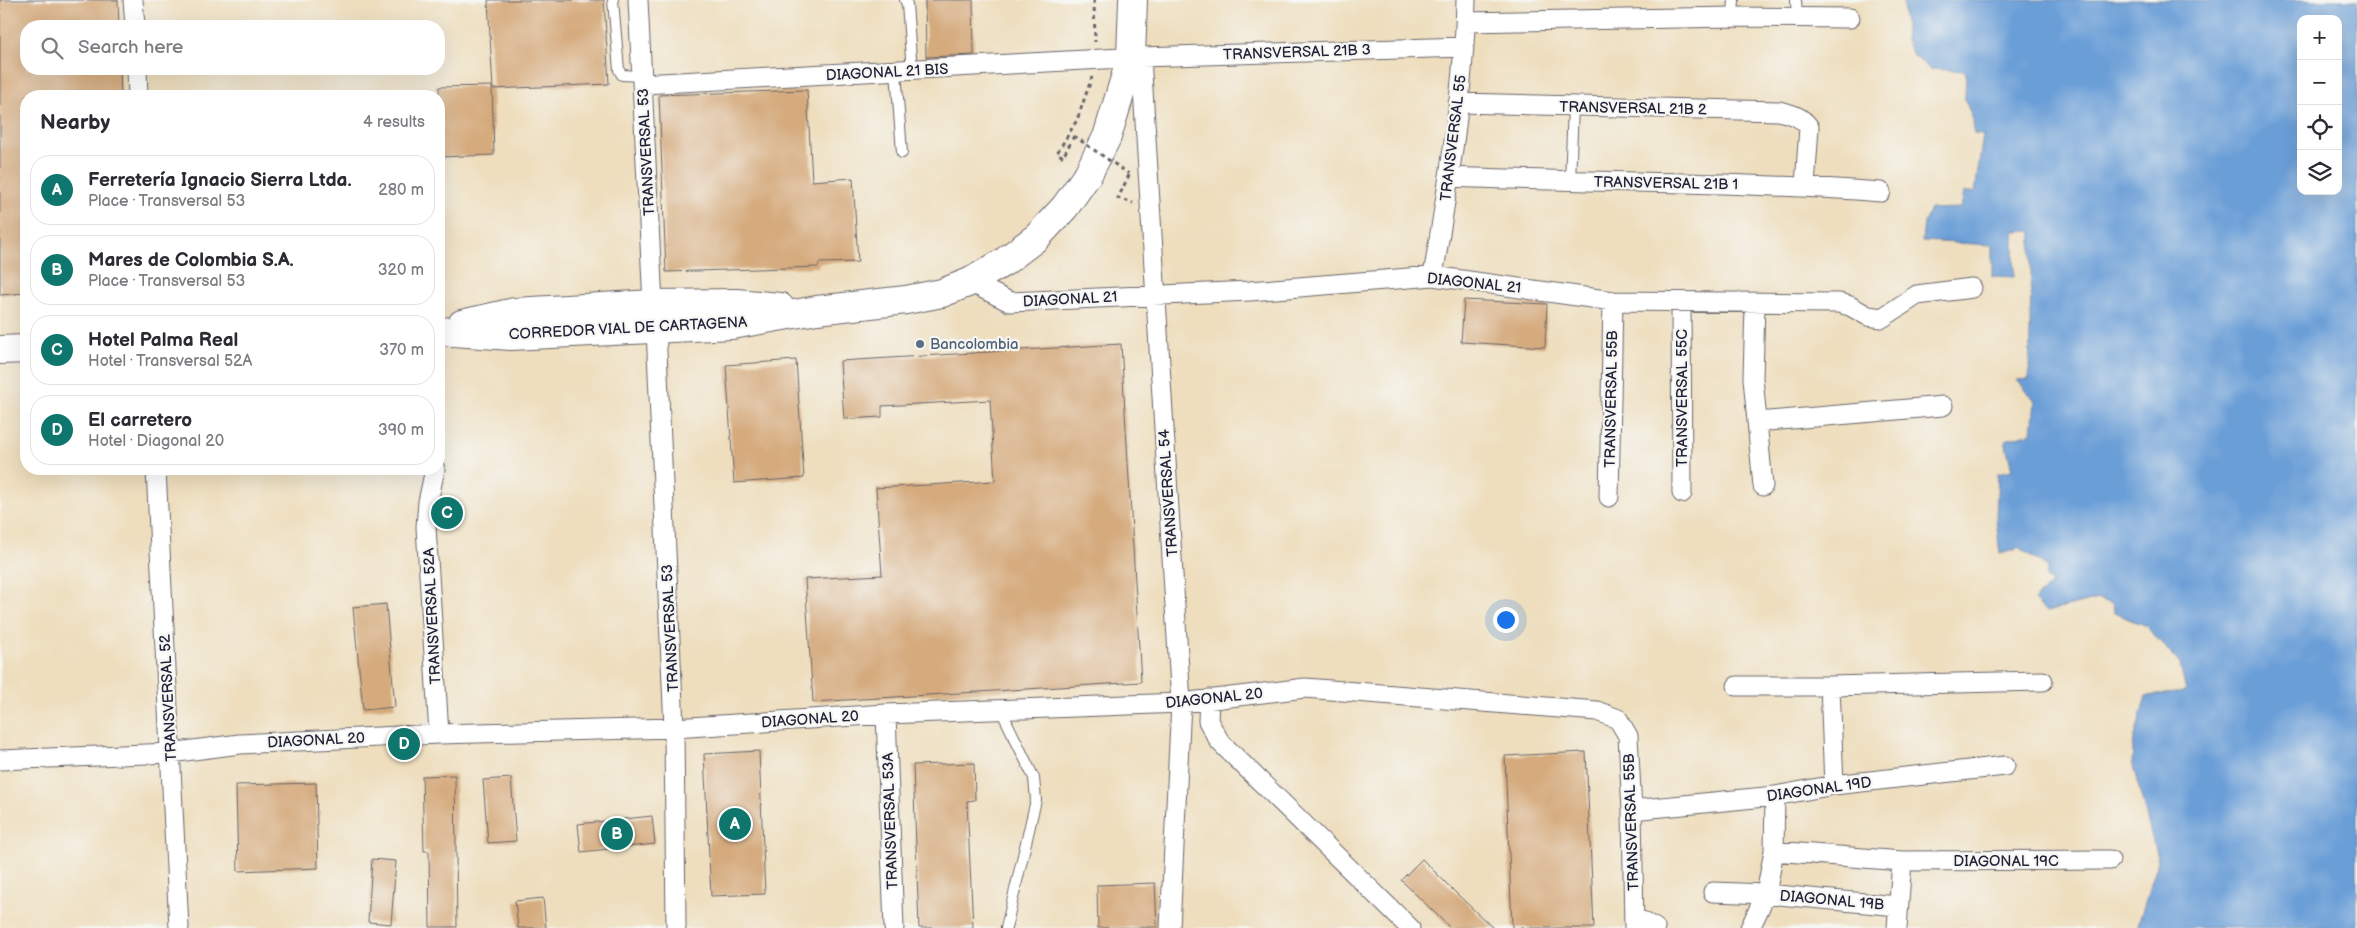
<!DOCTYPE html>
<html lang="en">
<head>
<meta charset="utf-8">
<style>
	body { margin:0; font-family:"Balsamiq Sans",sans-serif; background:#f7f7f7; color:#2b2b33 }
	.controls { position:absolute; right:15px; top:15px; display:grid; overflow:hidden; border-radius:10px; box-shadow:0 5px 20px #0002 }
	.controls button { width:45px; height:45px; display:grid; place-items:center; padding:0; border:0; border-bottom:1px solid #e1e1e2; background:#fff; color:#2b2b33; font:25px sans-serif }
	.you { position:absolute; left:1505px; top:619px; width:18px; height:18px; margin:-12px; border:4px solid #fff; border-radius:50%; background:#1a73e8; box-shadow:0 0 0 8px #1a73e833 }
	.badge { display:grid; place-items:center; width:32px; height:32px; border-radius:50%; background:#0f766e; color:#fff; font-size:16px; font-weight:700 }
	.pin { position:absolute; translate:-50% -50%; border:2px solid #fff; box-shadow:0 1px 5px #0006 }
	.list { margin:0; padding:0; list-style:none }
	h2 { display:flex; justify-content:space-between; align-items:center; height:65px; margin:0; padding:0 20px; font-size:21px }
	h2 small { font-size:16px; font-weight:400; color:#7c7c81 }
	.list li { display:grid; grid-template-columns:32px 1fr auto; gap:15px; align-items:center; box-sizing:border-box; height:70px; margin:0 10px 10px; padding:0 10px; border:1px solid #e1e1e2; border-radius:20px }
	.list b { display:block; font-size:19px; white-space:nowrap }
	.list p { margin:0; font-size:16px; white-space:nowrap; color:#7c7c81 }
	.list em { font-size:16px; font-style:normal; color:#7c7c81 }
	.icon { flex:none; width:28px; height:28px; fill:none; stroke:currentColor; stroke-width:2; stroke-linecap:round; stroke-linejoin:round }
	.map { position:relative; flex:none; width:2357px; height:928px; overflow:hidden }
	.search { position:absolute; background:#fff; box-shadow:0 5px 20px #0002; left:20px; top:20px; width:425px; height:55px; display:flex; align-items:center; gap:12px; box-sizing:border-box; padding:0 18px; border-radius:20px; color:#7c7c81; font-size:19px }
	.panel { position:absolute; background:#fff; box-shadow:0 5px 20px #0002; left:20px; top:90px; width:425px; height:385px; border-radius:20px }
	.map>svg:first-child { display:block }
</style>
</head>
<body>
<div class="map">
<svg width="2357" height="928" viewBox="0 0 2357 928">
	<rect width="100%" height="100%" fill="#f6f6f2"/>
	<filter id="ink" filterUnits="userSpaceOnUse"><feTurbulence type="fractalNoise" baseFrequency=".02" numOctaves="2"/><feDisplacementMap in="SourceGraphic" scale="10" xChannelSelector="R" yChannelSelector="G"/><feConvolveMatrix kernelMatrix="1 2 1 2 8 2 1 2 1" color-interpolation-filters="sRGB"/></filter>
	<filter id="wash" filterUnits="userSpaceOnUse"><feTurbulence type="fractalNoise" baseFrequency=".0096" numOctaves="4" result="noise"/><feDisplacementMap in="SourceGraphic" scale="20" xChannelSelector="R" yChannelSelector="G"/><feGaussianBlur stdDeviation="1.12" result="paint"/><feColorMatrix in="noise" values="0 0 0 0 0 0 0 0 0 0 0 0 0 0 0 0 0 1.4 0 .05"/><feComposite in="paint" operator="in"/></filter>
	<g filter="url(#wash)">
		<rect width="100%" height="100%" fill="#eedebe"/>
		<!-- water -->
		<path fill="#6b9ed7" stroke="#466089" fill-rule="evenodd" d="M1903 0H2357V928H2137L2158 861 2132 762 2134 740 2146 696 2186 692 2180 664 2146 626 2114 613 2113 604 2099 599 2046 612 2034 600 2052 582 2046 578 2048 567 2018 547 2015 550 2000 554 1996 518 1998 473 2012 470 2005 440 2032 433 2035 401 2017 380 2029 379 2032 231 2014 232V277L1992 276V245L1922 241 1924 223 1930 209 1961 208 1964 192H1975L1983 135 1974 134 1973 119 1965 100 1966 71 1930 69 1914 56 1906 41ZM2301 19H2338V191H2301Z"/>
		<g id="blocks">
			<!-- building -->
			<path fill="#d5aa7d" d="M0 0H118L119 26H26V69H120L121 96H26V293L0 295Z
				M488 0H604L609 84 493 89Z
				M925 0H973L974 55 926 57Z
				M492 86 494 155 439 157V87Z
				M807 90 812 181 853 178 858 262 819 263 818 267 666 272 659 95Z
				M1464 300 1547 304 1545 347 1461 342Z
				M1121 344 1141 682 813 702 805 579 882 575 876 488 995 481 990 400 882 406V417L844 419 840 361Z
				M796 360 804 478 734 483 726 365Z
				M386 604 395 707 363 710 353 607Z
				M759 751 765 894 711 896 704 754Z
				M1586 752 1594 928H1512L1505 756Z
				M974 763 975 800 967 801 973 928H919L913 765Z
				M455 775 457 927H430L429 851H424L422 776Z
				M511 778 516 841 488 843 483 780Z
				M316 783 318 868 238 871 236 785Z
				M652 816 655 844 581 852 578 824Z
				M372 859 396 861 391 924 368 922Z
				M1422 859 1457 894 1493 928H1450L1437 915 1401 880Z
				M1155 883 1157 927 1098 928 1097 885Z
				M543 898 546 928H518L515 901Z"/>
		</g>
	</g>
	<g filter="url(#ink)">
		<use href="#blocks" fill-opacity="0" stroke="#696469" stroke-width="1"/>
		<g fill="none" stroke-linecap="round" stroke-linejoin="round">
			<defs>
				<path id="service" d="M613 0 619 70 622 75 642 76
					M905 0 907 4 912 71
					M1796 0 1797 18
					M1733 17 1734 0
					M896 71 902 153
					M1570 182 1573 106
					M1001 710 1034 778 1036 800 1006 928"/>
				<path id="minor" d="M133 0 135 26
					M638 0 653 304
					M1466 22 1733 17 1850 18
					M1141 57 1181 703 1170 928
					M137 69 138 96
					M643 84 1141 57 1464 47
					M1458 103 1779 111C1791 114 1801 116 1809 127L1805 186
					M1449 177C1593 183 1738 181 1881 192
					M1433 276C1448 185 1464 93 1466 0
					M970 282 1010 302 1250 291 1433 276 1613 301 1839 303 1850 306 1868 316 1882 318 1917 295 1972 288
					M1681 303 1682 493
					M1755 304 1753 378 1763 486
					M656 329 674 728 676 928
					M1757 422 1943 406
					M156 469 179 928
					M435 469 428 502 426 527 439 734
					M1609 497 1613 301
					M1737 686H1830L2043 681
					M1830 686 1834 785
					M1209 699 1208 721 1220 742 1410 928
					M886 714 894 928
					M0 760 170 753 240 744 439 734 674 728 886 714 1181 703 1305 688 1597 711 1618 719 1628 736 1632 810 1634 928
					M1632 810 1775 796 1834 785 2005 766
					M1774 851 1902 861 2110 860
					M1713 892 1766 894 1898 906
					M1634 917 1655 928
					M1750 928 1766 894 1774 851 1775 796
					M1897 928 1902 861"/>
				<path id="primary" d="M462 324 515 312 653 304 736 303 780 307
					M439 331 511 336 732 325 817 310 906 300 942 293 970 282 1004 262 1037 237 1065 207 1088 174 1107 137 1131 58 1133 0
					M0 350 26 349"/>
			</defs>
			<!-- service casing -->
			<use href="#service" stroke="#696469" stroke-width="12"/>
			<!-- minor casing -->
			<use href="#minor" stroke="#696469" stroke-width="21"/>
			<!-- primary casing -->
			<use href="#primary" stroke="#696469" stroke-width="30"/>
			<!-- path -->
			<path stroke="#696469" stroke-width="3" stroke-dasharray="4 4" stroke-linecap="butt" d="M1094 0 1095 42
				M1074 136 1063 157 1057 153 1077 120 1092 77
				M1129 175 1118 198 1133 203"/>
			<!-- service -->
			<use href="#service" stroke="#fff" stroke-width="10"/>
			<!-- minor -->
			<use href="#minor" stroke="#fff" stroke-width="19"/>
			<!-- primary -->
			<use href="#primary" stroke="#fff" stroke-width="28"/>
			<!-- path-bridge -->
			<path stroke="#696469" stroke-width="3" stroke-dasharray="4 4" stroke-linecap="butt" d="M1074 136 1129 174"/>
		</g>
	</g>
	<!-- markers -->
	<circle fill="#5c6f8a" stroke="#f6f6f2" stroke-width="2" cx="920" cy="344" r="5"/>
	<g text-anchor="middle" stroke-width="4.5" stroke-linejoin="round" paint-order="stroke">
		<!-- street labels -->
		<g font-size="15" fill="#22223b" stroke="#f6f6f2">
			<text transform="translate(1297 52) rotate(-2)" y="5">TRANSVERSAL 21B 3</text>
			<text transform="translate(887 72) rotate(-3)" y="5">DIAGONAL 21 BIS</text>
			<text transform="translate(1633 108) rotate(1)" y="5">TRANSVERSAL 21B 2</text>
			<text transform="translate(1453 138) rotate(-83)" y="5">TRANSVERSAL 55</text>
			<text transform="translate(646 152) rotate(-93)" y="5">TRANSVERSAL 53</text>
			<text transform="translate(1666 183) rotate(1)" y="5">TRANSVERSAL 21B 1</text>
			<text transform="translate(1474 283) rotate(6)" y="5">DIAGONAL 21</text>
			<text transform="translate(1070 299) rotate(-3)" y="5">DIAGONAL 21</text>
			<text transform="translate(628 328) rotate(-3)" y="5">CORREDOR VIAL DE CARTAGENA</text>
			<text transform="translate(1682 398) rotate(-90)" y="5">TRANSVERSAL 55C</text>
			<text transform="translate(1611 399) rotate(-89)" y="5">TRANSVERSAL 55B</text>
			<text transform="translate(1168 493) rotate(-94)" y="5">TRANSVERSAL 54</text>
			<text transform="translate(432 616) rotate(-93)" y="5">TRANSVERSAL 52A</text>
			<text transform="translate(670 628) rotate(-93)" y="5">TRANSVERSAL 53</text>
			<text transform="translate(168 698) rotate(-93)" y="5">TRANSVERSAL 52</text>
			<text transform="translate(1214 698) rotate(-6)" y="5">DIAGONAL 20</text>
			<text transform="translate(810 719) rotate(-4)" y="5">DIAGONAL 20</text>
			<text transform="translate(316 740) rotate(-3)" y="5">DIAGONAL 20</text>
			<text transform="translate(1819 789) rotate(-8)" y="5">DIAGONAL 19D</text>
			<text transform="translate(890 821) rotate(-92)" y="5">TRANSVERSAL 53A</text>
			<text transform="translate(1631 822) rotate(-92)" y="5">TRANSVERSAL 55B</text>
			<text x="2006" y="866">DIAGONAL 19C</text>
			<text transform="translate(1832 900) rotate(5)" y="5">DIAGONAL 19B</text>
		</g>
		<!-- service labels -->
		<g font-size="15" fill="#4e5e75" stroke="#f6f6f2" text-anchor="start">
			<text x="930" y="349">Bancolombia</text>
		</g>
	</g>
</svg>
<div class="controls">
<button>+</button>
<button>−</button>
<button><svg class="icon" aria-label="locate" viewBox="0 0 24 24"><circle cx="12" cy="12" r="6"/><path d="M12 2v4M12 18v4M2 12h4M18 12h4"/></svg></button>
<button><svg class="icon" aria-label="layers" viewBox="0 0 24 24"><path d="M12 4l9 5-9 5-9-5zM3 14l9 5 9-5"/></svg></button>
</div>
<div class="you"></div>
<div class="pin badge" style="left:735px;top:824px">A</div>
<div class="pin badge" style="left:617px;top:834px">B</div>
<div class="pin badge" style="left:447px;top:513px">C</div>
<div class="pin badge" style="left:404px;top:744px">D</div>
<div class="search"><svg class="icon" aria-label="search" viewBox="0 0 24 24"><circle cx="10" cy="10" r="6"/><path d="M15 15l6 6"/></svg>Search here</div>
<section class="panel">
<h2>Nearby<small>4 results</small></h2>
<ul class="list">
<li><span class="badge">A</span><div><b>Ferretería Ignacio Sierra Ltda.</b><p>Place · Transversal 53</p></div><em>280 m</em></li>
<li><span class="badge">B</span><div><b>Mares de Colombia S.A.</b><p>Place · Transversal 53</p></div><em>320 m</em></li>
<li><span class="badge">C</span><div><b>Hotel Palma Real</b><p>Hotel · Transversal 52A</p></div><em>370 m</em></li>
<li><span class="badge">D</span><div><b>El carretero</b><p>Hotel · Diagonal 20</p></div><em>390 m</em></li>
</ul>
</section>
</div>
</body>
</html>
